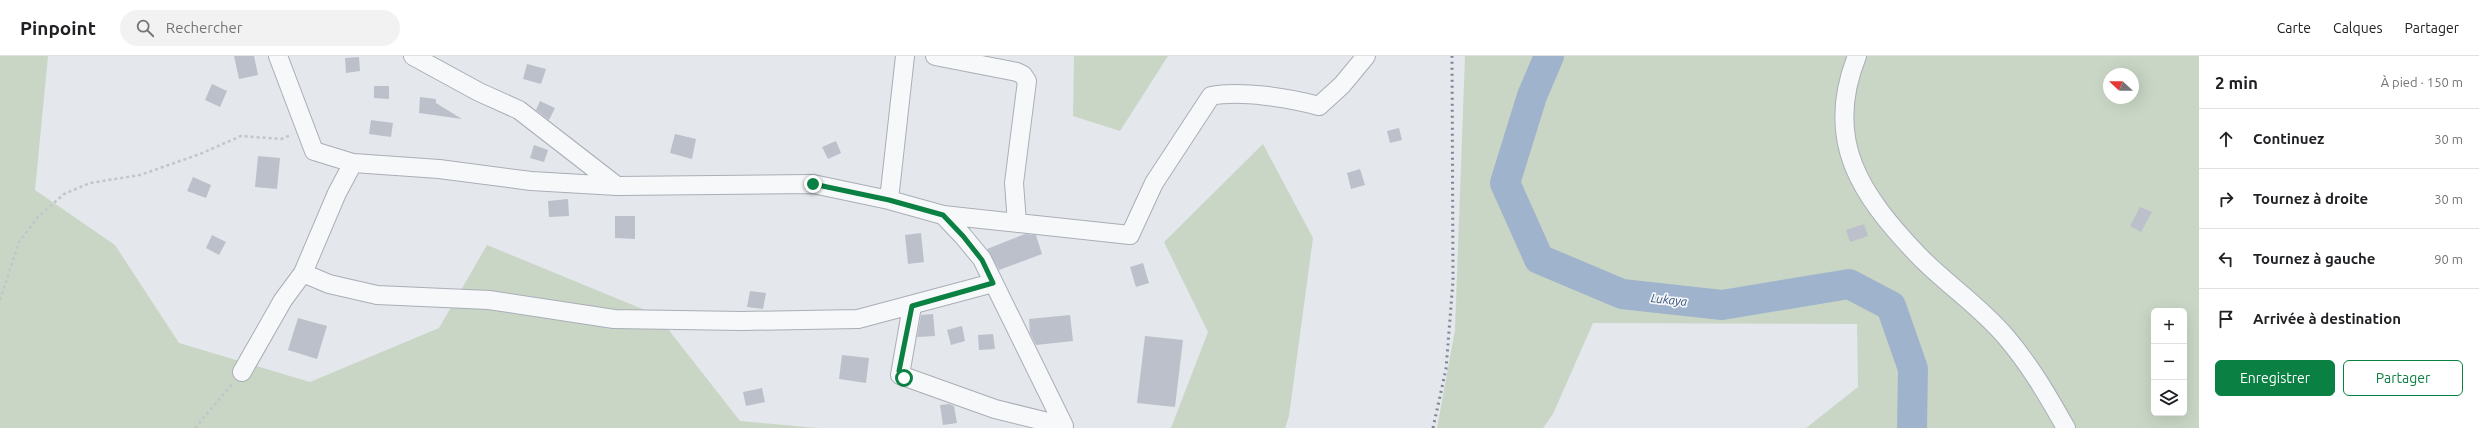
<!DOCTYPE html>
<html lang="fr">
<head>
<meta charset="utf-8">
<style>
	body { margin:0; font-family:Ubuntu,sans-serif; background:#f2f2f2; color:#202124 }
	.controls { position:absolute; right:12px; bottom:12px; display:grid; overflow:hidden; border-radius:6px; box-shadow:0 4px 16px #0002 }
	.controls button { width:36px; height:36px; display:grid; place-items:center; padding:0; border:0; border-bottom:1px solid #e0e0e0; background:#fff; color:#202124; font:20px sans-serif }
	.compass { position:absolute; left:2103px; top:12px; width:36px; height:36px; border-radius:50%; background:#fff; box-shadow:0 4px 16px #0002; rotate:292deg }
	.stop { position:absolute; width:12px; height:12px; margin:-9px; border:3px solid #0b8043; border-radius:50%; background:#fff }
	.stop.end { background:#0b8043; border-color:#fff; box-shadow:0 1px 4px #0008 }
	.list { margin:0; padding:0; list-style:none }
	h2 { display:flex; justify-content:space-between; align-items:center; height:52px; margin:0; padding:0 16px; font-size:17px }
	h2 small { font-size:13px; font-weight:400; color:#757577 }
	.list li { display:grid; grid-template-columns:26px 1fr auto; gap:12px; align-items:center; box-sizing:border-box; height:60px; padding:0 16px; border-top:1px solid #e0e0e0 }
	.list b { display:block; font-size:15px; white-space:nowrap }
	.list em { font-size:13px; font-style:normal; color:#757577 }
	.actions { display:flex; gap:8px; padding:12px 16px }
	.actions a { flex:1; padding:9px 0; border:1px solid #0b8043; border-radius:6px; text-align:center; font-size:14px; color:#0b8043 }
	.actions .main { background:#0b8043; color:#fff }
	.icon { flex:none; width:22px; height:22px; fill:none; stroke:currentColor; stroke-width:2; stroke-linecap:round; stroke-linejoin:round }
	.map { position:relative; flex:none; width:2199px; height:372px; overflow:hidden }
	header { display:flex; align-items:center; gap:24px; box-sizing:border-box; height:56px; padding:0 20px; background:#fff; border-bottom:1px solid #e0e0e0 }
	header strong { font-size:19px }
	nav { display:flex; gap:22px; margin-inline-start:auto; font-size:14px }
	.search { width:280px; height:36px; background:#f2f2f2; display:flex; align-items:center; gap:10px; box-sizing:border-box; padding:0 14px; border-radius:22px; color:#757577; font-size:15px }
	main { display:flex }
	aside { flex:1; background:#fff }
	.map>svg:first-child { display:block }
</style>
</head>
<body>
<header>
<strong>Pinpoint</strong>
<div class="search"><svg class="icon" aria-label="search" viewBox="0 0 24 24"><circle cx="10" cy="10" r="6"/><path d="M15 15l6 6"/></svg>Rechercher</div>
<nav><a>Carte</a><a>Calques</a><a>Partager</a></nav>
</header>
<main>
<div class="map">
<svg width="2199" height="372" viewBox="0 0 2199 372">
	<rect width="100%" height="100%" fill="#e4e7ec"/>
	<!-- green -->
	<path fill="#c9d6c5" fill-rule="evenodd" d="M0 0H48L35 134 115 189 179 287 310 326 439 272 487 189 657 259 740 365 817 372H0Z
		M1074 0H1168L1120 75 1073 60Z
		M1465 0H2199V372H1806L1858 331 1857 268 1593 267 1553 358 1543 372H1437L1455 274ZM2109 18H2133V42H2109ZM2154 255H2184V357H2154Z
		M1263 88 1313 182 1289 360 1285 372H1171L1208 276 1164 186Z"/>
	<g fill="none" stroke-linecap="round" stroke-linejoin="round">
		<!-- river -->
		<path stroke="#9fb4cc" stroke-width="30" d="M1549 0 1532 40 1505 127 1539 203 1622 238 1722 249 1849 228 1891 250 1913 313 1912 372"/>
	</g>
	<!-- building -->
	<path fill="#bbc0ca" d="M234 0H254L258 19 239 23Z
		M359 1 360 15 346 17 345 2Z
		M527 8 546 13 541 28 523 23Z
		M212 28 227 35 220 51 205 44Z
		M374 30H389V43L374 42Z
		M420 41 436 43V47L462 63 419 57Z
		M540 45 555 52 549 64 536 54Z
		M371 64 393 67 391 81 369 78Z
		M1399 72 1402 84 1390 87 1387 75Z
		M675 78 696 83 692 103 670 97Z
		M836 85 841 97 828 103 822 91Z
		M534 89 548 94 544 106 530 102Z
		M258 100 280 102 277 133 255 131Z
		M1360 113 1365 129 1351 133 1347 117Z
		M193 121 211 129 206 142 187 135Z
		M568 143 569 160 549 161 548 145Z
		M2140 151 2152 156 2141 176 2130 170Z
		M615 160H635V183L615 182Z
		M1864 168 1868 180 1850 186 1846 174Z
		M921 177 924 206 908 208 905 179Z
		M1025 178 1036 179 1042 198 999 214 987 193Z
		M212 179 226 186 219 199 206 192Z
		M1143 207 1149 227 1136 231 1130 211Z
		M750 235 766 237 763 253 747 251Z
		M933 258 935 280 917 281 921 259Z
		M1070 259 1073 285 1036 289 1030 277 1029 263Z
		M298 262 327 270 317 303 288 294Z
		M962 270 965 285 951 289 947 274Z
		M993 278 995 293 979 294 978 279Z
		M1145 280 1183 284 1175 351 1137 347Z
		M842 299 869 302 866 327 839 323Z
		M762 332 765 346 746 350 743 336Z
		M949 348 954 350 957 367 943 369 940 349Z"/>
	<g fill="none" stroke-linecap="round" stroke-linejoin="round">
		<defs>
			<path id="street" d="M278 0 314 95 353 107 439 113 531 125 617 130 813 128 889 144 943 159 963 180 982 203 1064 370
				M413 0 479 36 519 54 617 130
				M935 0 1017 16 1023 19 1027 25 1014 127 1017 167
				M1857 0C1823 85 1861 139 1918 199 1946 228 1980 250 2006 281 2030 309 2048 340 2066 372
				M889 144 905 0
				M943 159 1130 179 1154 127 1211 40C1240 34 1290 42 1319 50L1342 29 1366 0
				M303 217 329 228 377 239 489 244 614 263 742 265 858 263 993 227
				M912 250 900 319 995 353 1064 370
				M242 316 283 244 303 217 337 137 353 107"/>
		</defs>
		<!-- street casing -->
		<use href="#street" stroke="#a9aeb7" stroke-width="20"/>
		<!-- path -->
		<path stroke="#c2c5cb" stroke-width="2.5" stroke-dasharray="3 3" stroke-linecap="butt" d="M0 244 19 186 38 161 64 138 90 127 140 119 200 98 241 80 281 83 291 79
			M195 372 232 328"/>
		<!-- street -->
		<use href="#street" stroke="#f7f8fa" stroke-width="18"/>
		<!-- rail -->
		<path stroke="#7d8696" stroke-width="3" stroke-dasharray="2 4" stroke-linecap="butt" d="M1433 372 1446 313 1453 225 1452 0"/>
	</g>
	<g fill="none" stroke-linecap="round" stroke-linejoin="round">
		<!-- route -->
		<path stroke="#0b8043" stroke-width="5" d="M813 128 889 144 943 159 963 180 982 204 993 227 912 250 899 315 900 319 904 322"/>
	</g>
	<g text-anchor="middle" stroke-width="3.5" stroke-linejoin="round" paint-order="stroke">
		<!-- water labels -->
		<g font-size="12" font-style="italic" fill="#34527a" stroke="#f4f6f9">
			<text transform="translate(1669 244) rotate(6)" y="4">Lukaya</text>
		</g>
	</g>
</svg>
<div class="controls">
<button>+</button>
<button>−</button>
<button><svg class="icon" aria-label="layers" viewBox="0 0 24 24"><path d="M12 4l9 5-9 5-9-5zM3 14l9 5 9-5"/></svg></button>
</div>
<svg class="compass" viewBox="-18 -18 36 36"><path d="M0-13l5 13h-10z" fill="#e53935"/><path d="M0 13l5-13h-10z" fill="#757577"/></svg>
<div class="stop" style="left:904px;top:322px"></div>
<div class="stop end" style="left:813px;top:128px"></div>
</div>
<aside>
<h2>2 min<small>À pied · 150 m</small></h2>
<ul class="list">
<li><svg class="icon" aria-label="ahead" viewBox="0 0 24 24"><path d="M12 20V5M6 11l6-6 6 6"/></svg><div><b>Continuez</b></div><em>30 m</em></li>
<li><svg class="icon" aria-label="right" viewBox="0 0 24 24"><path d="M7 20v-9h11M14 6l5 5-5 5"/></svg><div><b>Tournez à droite</b></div><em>30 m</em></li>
<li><svg class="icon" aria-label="left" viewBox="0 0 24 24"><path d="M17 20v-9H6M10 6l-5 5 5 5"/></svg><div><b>Tournez à gauche</b></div><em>90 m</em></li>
<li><svg class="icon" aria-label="arrive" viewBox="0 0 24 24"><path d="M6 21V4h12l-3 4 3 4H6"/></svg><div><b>Arrivée à destination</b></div></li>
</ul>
<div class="actions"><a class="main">Enregistrer</a><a>Partager</a></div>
</aside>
</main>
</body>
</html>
